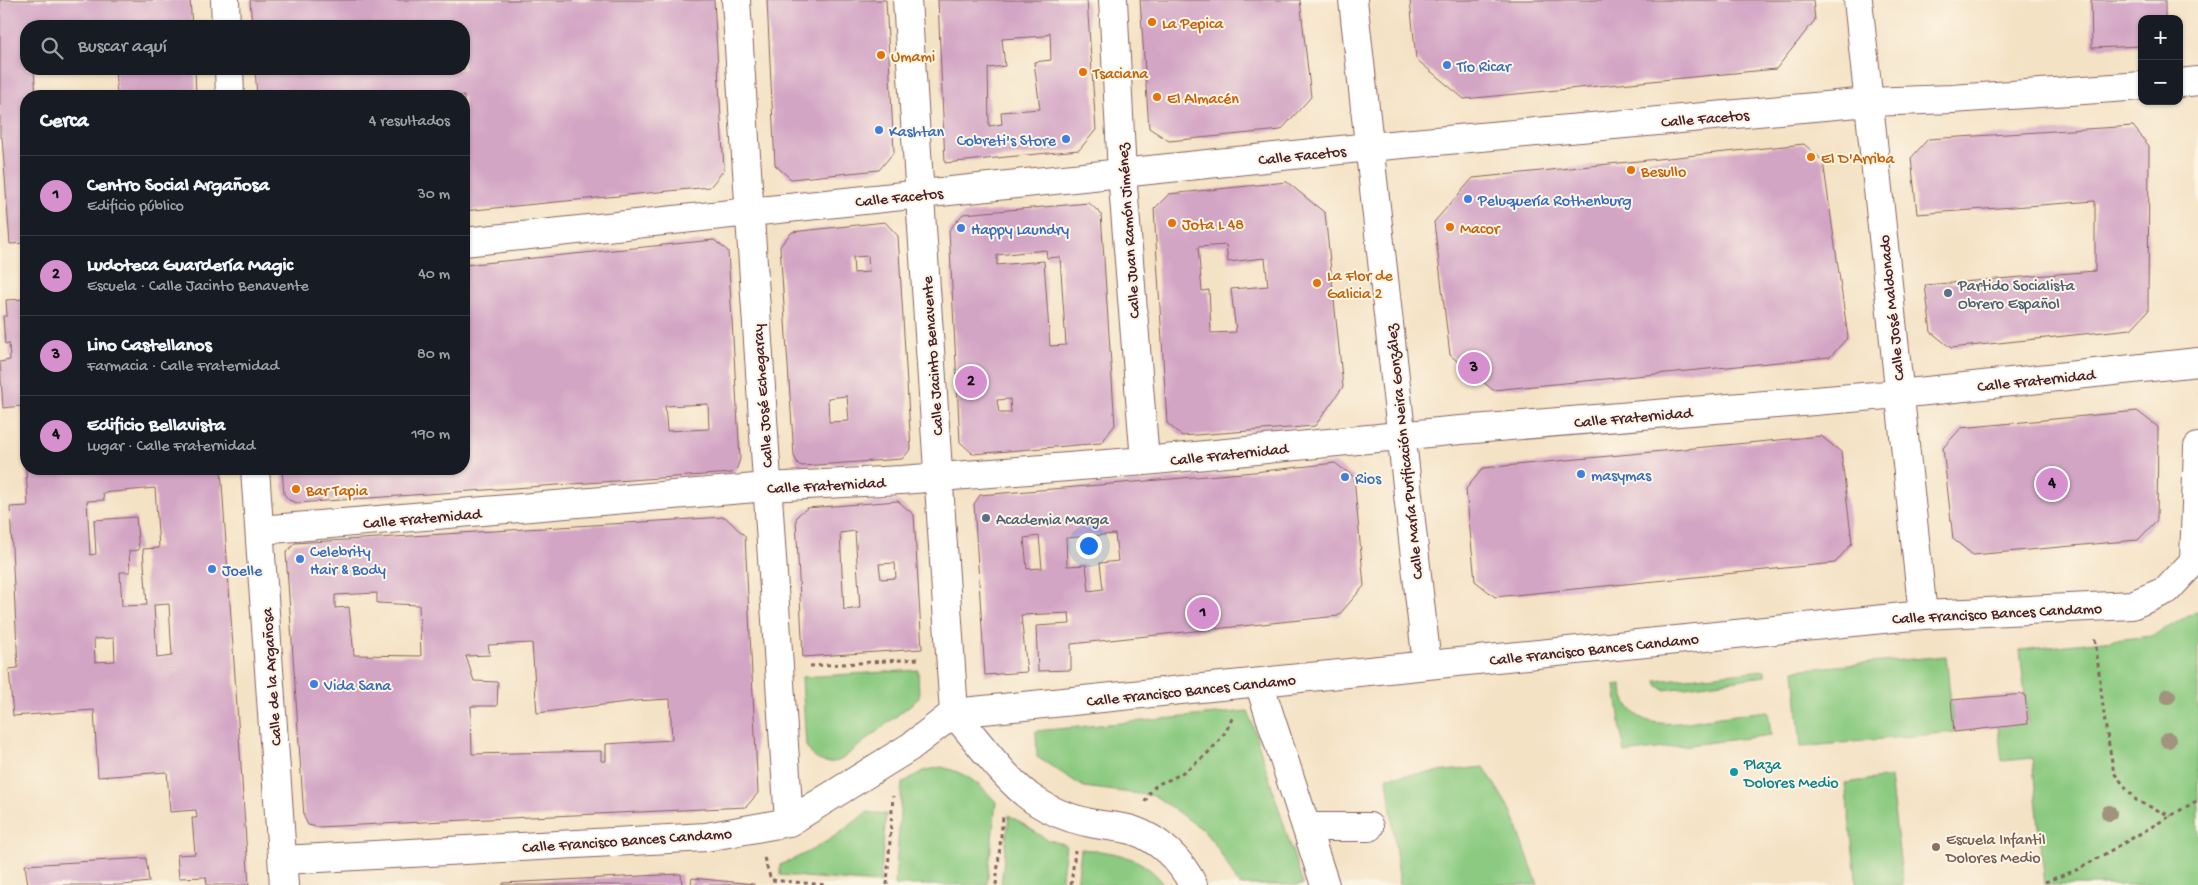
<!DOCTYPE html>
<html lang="es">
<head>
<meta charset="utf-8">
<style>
	body { margin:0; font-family:"Gochi Hand",sans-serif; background:#20242c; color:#f1f3f6 }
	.controls { position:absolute; right:15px; top:15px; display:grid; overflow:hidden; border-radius:10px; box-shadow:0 1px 4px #0004 }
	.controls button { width:45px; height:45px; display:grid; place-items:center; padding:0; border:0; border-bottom:1px solid #363941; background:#171b24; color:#f1f3f6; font:25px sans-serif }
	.you { position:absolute; left:1088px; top:545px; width:18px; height:18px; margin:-12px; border:4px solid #fff; border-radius:50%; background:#1a73e8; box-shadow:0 0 0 8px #1a73e833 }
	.badge { display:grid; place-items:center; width:32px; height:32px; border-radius:50%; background:#d690ce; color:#111; font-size:16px; font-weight:700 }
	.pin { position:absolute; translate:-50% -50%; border:2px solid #fff; box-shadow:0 1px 5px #0006 }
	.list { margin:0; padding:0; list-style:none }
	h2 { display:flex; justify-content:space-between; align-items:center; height:65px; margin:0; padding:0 20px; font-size:21px }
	h2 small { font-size:16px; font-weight:400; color:#9ea1a6 }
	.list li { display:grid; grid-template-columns:32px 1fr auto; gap:15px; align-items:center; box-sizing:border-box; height:80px; padding:0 20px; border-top:1px solid #363941 }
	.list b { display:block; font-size:19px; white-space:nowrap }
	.list p { margin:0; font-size:16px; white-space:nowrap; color:#9ea1a6 }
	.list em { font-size:16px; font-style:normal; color:#9ea1a6 }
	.icon { flex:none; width:28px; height:28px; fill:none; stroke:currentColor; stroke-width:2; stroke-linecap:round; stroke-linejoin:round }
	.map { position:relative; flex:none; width:2198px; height:885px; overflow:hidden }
	.search { position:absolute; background:#171b24; box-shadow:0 1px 4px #0004; left:20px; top:20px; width:450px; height:55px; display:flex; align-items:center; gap:12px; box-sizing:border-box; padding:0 18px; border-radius:20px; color:#9ea1a6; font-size:19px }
	.panel { position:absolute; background:#171b24; box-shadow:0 1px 4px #0004; left:20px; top:90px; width:450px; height:385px; border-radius:20px }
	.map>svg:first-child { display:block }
</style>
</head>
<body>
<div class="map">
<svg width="2198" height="885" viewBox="0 0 2198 885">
	<rect width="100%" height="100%" fill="#fcf5e5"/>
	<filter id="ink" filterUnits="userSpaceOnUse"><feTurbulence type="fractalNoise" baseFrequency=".02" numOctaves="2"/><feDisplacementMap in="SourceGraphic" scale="10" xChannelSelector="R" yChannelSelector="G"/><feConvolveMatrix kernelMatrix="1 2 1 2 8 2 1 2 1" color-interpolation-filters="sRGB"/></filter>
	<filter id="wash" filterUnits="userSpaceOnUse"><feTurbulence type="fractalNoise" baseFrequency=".0096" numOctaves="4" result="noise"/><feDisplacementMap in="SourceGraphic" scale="20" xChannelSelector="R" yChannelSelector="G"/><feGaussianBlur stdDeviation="1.12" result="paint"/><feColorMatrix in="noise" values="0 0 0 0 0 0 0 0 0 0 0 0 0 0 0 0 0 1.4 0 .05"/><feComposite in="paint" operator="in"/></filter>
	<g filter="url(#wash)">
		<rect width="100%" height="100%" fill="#f4e2c5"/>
		<!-- green -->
		<path fill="#8bca80" stroke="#6a7456" d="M2198 611V885H2045L2032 758 2002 761 1998 727 2028 723 2020 650 2152 636Z
			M1946 656 1954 732 1801 747 1794 670Z
			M918 670 919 698 841 760C824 766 815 761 806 746L802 677Z
			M1765 670V676L1664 690 1657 685 1656 681Z
			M1621 684C1628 733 1671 725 1707 719 1727 716 1748 713 1768 711L1771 735 1624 753 1615 685Z
			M1248 711 1303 885H1239L1217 847 1202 829 1155 796 1084 787 1037 757 1036 731Z
			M941 767C965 772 980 784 996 802L987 885H895L902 783 923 771Z
			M1484 767 1512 813 1538 885H1400L1387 777Z
			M1890 777 1903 885H1857L1845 783Z
			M867 812 886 814 880 883 780 875V865C814 851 839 835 867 812Z
			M1009 815 1046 839 1066 845 1061 885H1001Z
			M1081 849C1114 852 1144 856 1164 885H1077Z"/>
		<g id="blocks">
			<!-- building -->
			<path fill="#d3a5c5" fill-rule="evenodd" d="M0 0H190L192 26H26V69H34L36 96H26V243L10 244 2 137H0Z
				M250 0H714L724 170 710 187 464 211V96H257L255 69H464V26H252Z
				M767 0H886L894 152 879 170 791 179 775 165Z
				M938 0H1087L1096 130 1079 150 945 163ZM1050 32 1051 60 1034 62 1040 109 1001 112 1002 124 989 126 988 68 1005 66 1002 39 1044 36Z
				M1140 0H1300L1311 97 1281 130 1169 141 1149 128Z
				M1410 0H1813L1815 20 1776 69 1464 99 1416 59Z
				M2091 0H2165V19H2142V46L2092 48Z
				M115 69H195L196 96H117Z
				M96 92V96H60V95Z
				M2133 126 2149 146 2148 311 2131 329 1951 348 1931 332 1925 285 2095 271V201L1917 214 1911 158 1928 139Z
				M1804 144 1823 161 1848 337 1830 357 1493 390 1450 355 1434 222 1473 178Z
				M1287 182 1325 213 1343 387 1315 426 1182 436 1167 423 1154 209 1169 194ZM1226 245 1228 262 1265 258 1268 286 1231 289 1236 332 1211 333 1209 290 1202 291 1198 247Z
				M1089 203 1101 214 1115 425 1101 443 973 454 960 442 949 230 963 214ZM1046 250 1047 258 1060 257 1066 345 1050 346 1044 261 997 265V255ZM1010 399 1011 413H999L997 400Z
				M885 222 898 236 911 449 902 459 802 466 798 464 794 456 780 246 792 232ZM868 256 869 272 854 273 853 257ZM847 396 849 421 829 422 828 398Z
				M714 240 728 251 740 459 737 468 732 473 297 503 289 500 284 494 282 469H464V265ZM708 404 709 429 667 431 665 406Z
				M26 299V453H25L21 406 3 408 0 362 10 360 9 343 5 344 3 316H7L6 300Z
				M2137 411 2158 427 2157 520 2138 540 1973 555 1953 539 1943 448 1961 428Z
				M1821 436 1841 452 1852 543 1835 563 1495 597 1475 581 1466 489 1483 468Z
				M1335 463 1354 477 1364 586 1338 616 1071 644V670L1038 671 1036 626 1070 624 1069 613 1021 615 1027 672 985 675 974 504 980 495 1254 472ZM1115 534 1118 561 1100 563 1103 589 1089 591 1086 565 1067 566 1066 538ZM1039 536 1042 568 1027 569 1024 538Z
				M26 469H221L249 885H207L206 877 179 878 177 855 195 854 192 818H197L196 810 170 812 167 772 98 777 94 710 13 716 9 669 18 668 10 507 28 506ZM155 488 159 548 143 549 147 605 122 606 120 572H130L129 551 139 550 136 517 94 520 96 554 90 555 87 501 104 500 103 493ZM169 604 172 656 157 658 154 605ZM114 638 115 661 95 662 94 639Z
				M898 501 914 515 922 649 803 657 796 519 798 515 807 508ZM855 531 860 608 844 610 840 533ZM895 563 896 578 881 579 879 564Z
				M725 517 745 536 758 793 746 807 317 827 308 825 304 817 286 553 295 543ZM377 593V603L419 605 421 656 354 655 349 607 335 608V595ZM532 643 537 713 635 701 670 699 672 740 606 744V761H601V751L472 754 471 706H497L498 682 474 681 466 656 490 655 488 645Z
				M2025 694 2028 724 1954 732 1951 700Z
				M146 858 149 882 123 885H28L25 865Z
				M681 874 682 885H503V883Z
				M692 878 754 884V885H691Z"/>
		</g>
	</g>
	<g filter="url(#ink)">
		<use href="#blocks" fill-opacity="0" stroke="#866361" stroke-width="1"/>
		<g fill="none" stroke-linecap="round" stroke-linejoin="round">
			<defs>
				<path id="minor" d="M736 0 789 822
					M907 0 954 713
					M1113 0 1122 173 1145 461
					M1353 0 1427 665
					M1858 0 1923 615
					M2179 83 2198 81
					M464 242 1369 147 1869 102 1952 99 2142 86
					M260 530 767 487 901 480 1145 461 1449 431 1899 394 2198 362
					M1259 683 1325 885
					M954 713C976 739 1009 785 1037 802 1052 812 1069 818 1086 822 1101 826 1117 826 1132 830 1159 839 1181 860 1193 885
					M1306 827H1369
					M283 860 706 837 789 822 910 747 954 713 1923 615 2132 605 2167 590 2194 561 2198 447"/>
				<path id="major" d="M225 0 226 26
					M229 69 230 96
					M255 469 284 885"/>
			</defs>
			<!-- minor casing -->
			<use href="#minor" stroke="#866361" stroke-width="30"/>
			<!-- major casing -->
			<use href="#major" stroke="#866361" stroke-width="30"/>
			<!-- path -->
			<path stroke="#866361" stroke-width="3" stroke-dasharray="4 4" stroke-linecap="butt" d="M2095 639 2105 723 2114 773 2137 801 2171 816
				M810 666 918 659
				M1145 802C1156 778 1161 786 1180 774 1201 761 1224 741 1232 718
				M764 858 771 880 827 885
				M2045 882 2079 869 2198 800
				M887 885 893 796
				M996 885 1003 816
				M1071 885 1075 851"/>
			<!-- minor -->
			<use href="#minor" stroke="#fff" stroke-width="28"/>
			<!-- major -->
			<use href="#major" stroke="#fff" stroke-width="28"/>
		</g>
		<!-- trees -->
		<g fill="#a2937e">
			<circle cx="2168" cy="696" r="8"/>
			<circle cx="2168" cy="740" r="8"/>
			<circle cx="2109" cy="813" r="8"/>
		</g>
	</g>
	<!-- markers -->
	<g fill="#e8710a" stroke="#fcf5e5" stroke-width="2">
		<circle cx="1152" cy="22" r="5"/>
		<circle cx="881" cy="55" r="5"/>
		<circle cx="1083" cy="72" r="5"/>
		<circle cx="1157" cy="97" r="5"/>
		<circle cx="1811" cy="157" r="5"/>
		<circle cx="1631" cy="170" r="5"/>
		<circle cx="1172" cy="223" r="5"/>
		<circle cx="1450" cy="227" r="5"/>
		<circle cx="1317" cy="283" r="5"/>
		<circle cx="296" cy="489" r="5"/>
	</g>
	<g fill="#3f7fe0" stroke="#fcf5e5" stroke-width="2">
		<circle cx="1447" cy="65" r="5"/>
		<circle cx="879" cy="130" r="5"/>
		<circle cx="1066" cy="139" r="5"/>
		<circle cx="1468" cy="199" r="5"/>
		<circle cx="961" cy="228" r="5"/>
		<circle cx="1581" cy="474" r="5"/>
		<circle cx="1345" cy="477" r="5"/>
		<circle cx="300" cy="559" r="5"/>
		<circle cx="212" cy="569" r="5"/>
		<circle cx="314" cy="684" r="5"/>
	</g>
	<g fill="#5c6f8a" stroke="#fcf5e5" stroke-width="2">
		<circle cx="1948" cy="293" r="5"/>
		<circle cx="986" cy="518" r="5"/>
	</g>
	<circle fill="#0f9aa8" stroke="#fcf5e5" stroke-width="2" cx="1734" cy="772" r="5"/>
	<circle fill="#8d6e63" stroke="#fcf5e5" stroke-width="2" cx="1936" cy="847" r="5"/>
	<g text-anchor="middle" stroke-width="4" stroke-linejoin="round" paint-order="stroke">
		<!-- food labels -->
		<g font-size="16" fill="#c56008" stroke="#fcf5e5" text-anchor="start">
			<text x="1162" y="28">La Pepica</text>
			<text x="891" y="61">Umami</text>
			<text x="1093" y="78">Tsaciana</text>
			<text x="1167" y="103">El Almacén</text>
			<text x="1821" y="163">El D'Arriba</text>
			<text x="1641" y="176">Besullo</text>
			<text x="1182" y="229">Jota L 48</text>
			<text x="1460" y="233">Macor</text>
			<text x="1327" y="280">La Flor de<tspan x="1327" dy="18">Galicia 2</tspan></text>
			<text x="306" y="495">Bar Tapia</text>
		</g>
		<!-- shop labels -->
		<g font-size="16" fill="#366cbe" stroke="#fcf5e5" text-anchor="start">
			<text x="1457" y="71">Tío Ricar</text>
			<text x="889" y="136">Kashtan</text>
			<text x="1056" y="145" text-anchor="end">Cobreti's Store</text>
			<text x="1478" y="205">Peluquería Rothenburg</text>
			<text x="971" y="234">Happy Laundry</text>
			<text x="1591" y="480">masymas</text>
			<text x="1355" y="483">Rios</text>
			<text x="310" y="556">Celebrity<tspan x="310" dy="18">Hair &amp; Body</tspan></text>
			<text x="222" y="575">Joelle</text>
			<text x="324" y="690">Vida Sana</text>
		</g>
		<!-- street labels -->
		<g font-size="16" fill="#4a1f2b" stroke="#fcf5e5">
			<text transform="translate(1705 117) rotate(-5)" y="6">Calle Facetos</text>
			<text transform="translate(1302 154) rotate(-6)" y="6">Calle Facetos</text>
			<text transform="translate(899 196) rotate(-6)" y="6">Calle Facetos</text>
			<text transform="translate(1127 231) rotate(-94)" y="6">Calle Juan Ramón Jiménez</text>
			<text transform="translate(1890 308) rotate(-96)" y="6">Calle José Maldonado</text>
			<text transform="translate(931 356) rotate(-94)" y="6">Calle Jacinto Benavente</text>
			<text transform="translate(2036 379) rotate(-6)" y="6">Calle Fraternidad</text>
			<text transform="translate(761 396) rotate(-94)" y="6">Calle José Echegaray</text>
			<text transform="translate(1633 416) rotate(-5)" y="6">Calle Fraternidad</text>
			<text transform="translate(1403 452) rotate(-96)" y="6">Calle María Purificación Neira González</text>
			<text transform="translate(1229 453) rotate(-6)" y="6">Calle Fraternidad</text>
			<text transform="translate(826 484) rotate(-3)" y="6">Calle Fraternidad</text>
			<text transform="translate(422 517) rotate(-5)" y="6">Calle Fraternidad</text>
			<text transform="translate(1997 612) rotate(-3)" y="6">Calle Francisco Bances Candamo</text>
			<text transform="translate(1594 648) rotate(-6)" y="6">Calle Francisco Bances Candamo</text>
			<text transform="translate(270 677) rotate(-94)" y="6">Calle de la Argañosa</text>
			<text transform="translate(1191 689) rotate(-6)" y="6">Calle Francisco Bances Candamo</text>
			<text transform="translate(627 839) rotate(-4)" y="6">Calle Francisco Bances Candamo</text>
		</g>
		<!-- service labels -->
		<g font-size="16" fill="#4e5e75" stroke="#fcf5e5" text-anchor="start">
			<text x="1958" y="290">Partido Socialista<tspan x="1958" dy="18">Obrero Español</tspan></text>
			<text x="996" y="524">Academia Marga</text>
		</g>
		<!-- culture labels -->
		<g font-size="16" fill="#0d838f" stroke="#fcf5e5" text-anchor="start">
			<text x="1744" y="769">Plaza<tspan x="1744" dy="18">Dolores Medio</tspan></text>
		</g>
		<!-- education labels -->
		<g font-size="16" fill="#785e54" stroke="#fcf5e5" text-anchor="start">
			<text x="1946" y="844">Escuela Infantil<tspan x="1946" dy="18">Dolores Medio</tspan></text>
		</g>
	</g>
</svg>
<div class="controls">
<button>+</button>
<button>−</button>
</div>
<div class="you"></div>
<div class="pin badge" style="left:1203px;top:613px">1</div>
<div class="pin badge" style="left:971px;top:382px">2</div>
<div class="pin badge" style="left:1474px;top:368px">3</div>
<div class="pin badge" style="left:2052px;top:484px">4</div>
<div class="search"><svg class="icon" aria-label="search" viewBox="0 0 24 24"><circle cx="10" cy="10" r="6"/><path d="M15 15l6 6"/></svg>Buscar aquí</div>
<section class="panel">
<h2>Cerca<small>4 resultados</small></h2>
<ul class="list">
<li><span class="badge">1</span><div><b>Centro Social Argañosa</b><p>Edificio público</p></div><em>30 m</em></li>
<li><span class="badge">2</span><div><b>Ludoteca Guardería Magic</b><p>Escuela · Calle Jacinto Benavente</p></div><em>40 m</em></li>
<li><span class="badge">3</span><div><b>Lino Castellanos</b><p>Farmacia · Calle Fraternidad</p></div><em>80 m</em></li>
<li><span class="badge">4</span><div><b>Edificio Bellavista</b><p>Lugar · Calle Fraternidad</p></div><em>190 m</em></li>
</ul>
</section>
</div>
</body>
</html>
